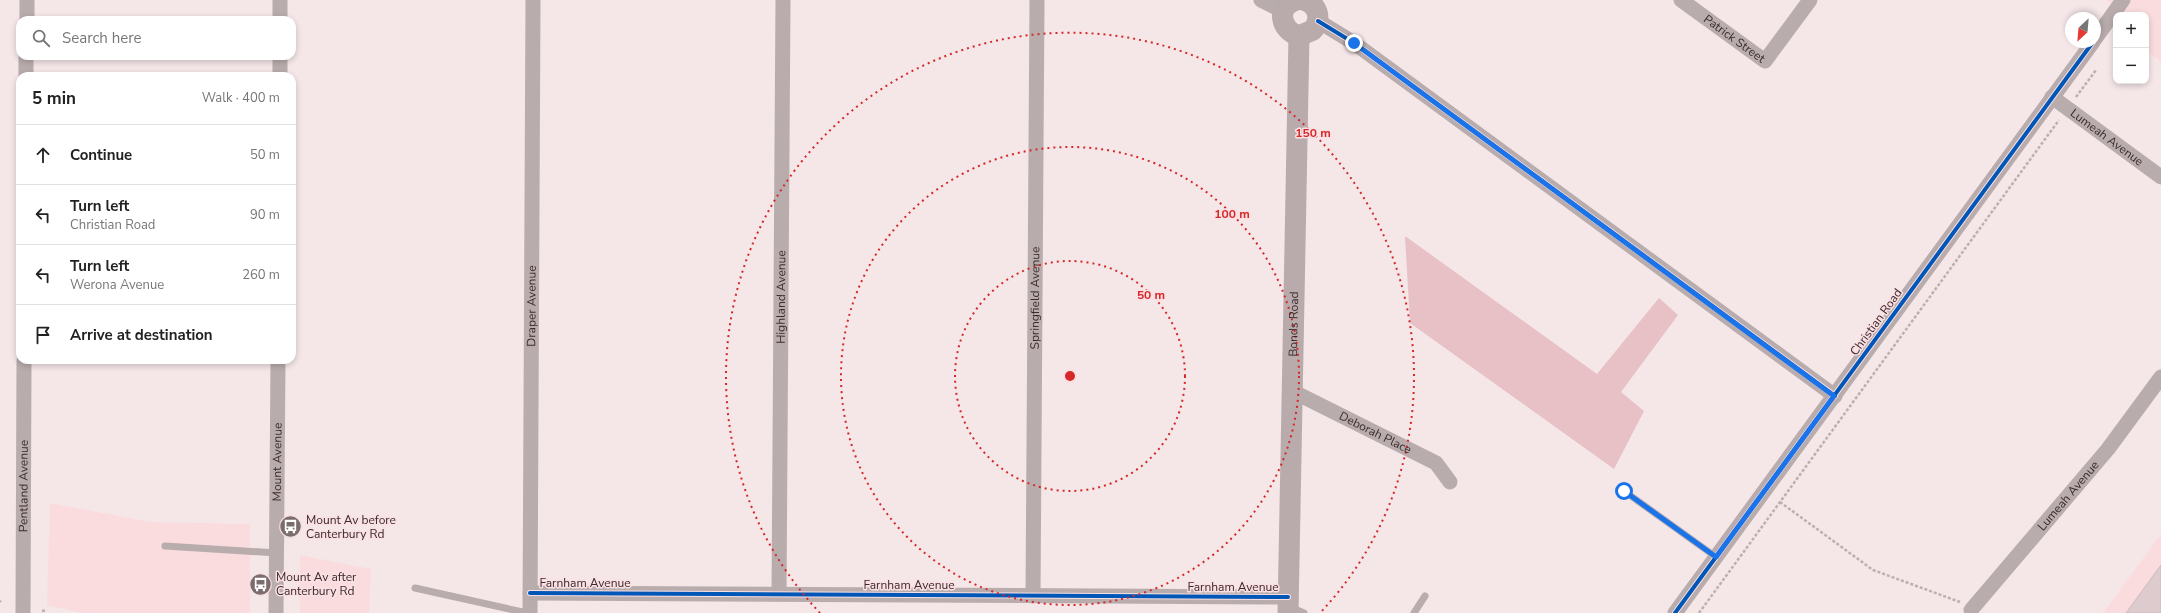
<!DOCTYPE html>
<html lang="en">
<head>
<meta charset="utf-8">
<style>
	body { margin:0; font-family:"Nunito Sans",sans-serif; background:#f6f6f6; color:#222 }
	.controls { position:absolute; right:12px; top:12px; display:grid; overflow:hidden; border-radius:8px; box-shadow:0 2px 6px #0003 }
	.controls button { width:36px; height:36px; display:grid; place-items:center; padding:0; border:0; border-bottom:1px solid #e0e0e0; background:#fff; color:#222; font:20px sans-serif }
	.compass { position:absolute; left:2065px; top:12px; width:36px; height:36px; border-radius:50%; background:#fff; box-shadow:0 2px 6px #0003; rotate:206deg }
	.stop { position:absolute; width:12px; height:12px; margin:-9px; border:3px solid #1a73e8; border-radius:50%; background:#fff }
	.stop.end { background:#1a73e8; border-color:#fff; box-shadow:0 1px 4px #0008 }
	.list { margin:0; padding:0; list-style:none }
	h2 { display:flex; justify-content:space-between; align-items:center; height:52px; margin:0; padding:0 16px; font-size:17px }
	h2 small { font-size:13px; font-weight:400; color:#767676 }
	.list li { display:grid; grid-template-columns:26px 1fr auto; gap:12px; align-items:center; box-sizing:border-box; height:60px; padding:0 16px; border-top:1px solid #e0e0e0 }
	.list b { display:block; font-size:15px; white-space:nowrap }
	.list p { margin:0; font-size:13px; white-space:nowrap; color:#767676 }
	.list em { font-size:13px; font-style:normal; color:#767676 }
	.icon { flex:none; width:22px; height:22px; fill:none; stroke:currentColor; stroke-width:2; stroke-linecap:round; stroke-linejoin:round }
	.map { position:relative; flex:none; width:2161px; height:613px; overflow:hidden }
	.search { position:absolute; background:#fff; box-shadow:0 2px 6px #0003; left:16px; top:16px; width:280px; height:44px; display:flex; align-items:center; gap:10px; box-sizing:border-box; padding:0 14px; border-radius:12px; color:#767676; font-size:15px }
	.panel { position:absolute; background:#fff; box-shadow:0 2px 6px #0003; left:16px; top:72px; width:280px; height:292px; border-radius:12px }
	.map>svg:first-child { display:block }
</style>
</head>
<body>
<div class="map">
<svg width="2161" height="613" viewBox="0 0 2161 613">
	<rect width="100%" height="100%" fill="#f5e6e8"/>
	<!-- built -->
	<path fill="#fadcdf" d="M2106 0H2161V62L2146 51V15H2127Z
		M50 503 150 522 250 524V613H83L47 605Z
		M2161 534V613H2103Z
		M300 555 371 569 369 613H300Z"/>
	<!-- green -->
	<path fill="#e7c1c5" d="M1405 236 1597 374 1659 298 1678 315 1621 392 1644 411 1614 469 1410 323Z"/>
	<!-- building -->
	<path fill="#decbcd" stroke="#cabbbd" d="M2161 565V613H2126Z"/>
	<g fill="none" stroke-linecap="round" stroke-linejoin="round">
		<!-- path -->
		<path stroke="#bbb0b1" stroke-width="2.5" stroke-dasharray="3 2" stroke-linecap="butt" d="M2076 97 2096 70
			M1780 502 1873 570 1960 602
			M0 601 1 602
			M42 611 47 610
			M1699 613 2059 120"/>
		<!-- service -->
		<path stroke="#b9acad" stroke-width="7" d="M1624 491 1716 557
			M165 546 277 553
			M415 588 527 613
			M1290 607 1304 613
			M1414 613 1425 596"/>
		<!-- minor -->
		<g stroke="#b9acad" stroke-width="15">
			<path d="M1261 0 1283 11"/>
			<path id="s1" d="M1681 0 1765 61 1810 0"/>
			<path d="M27 20V0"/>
			<path d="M280 20V0"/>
			<path d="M1318 21 1354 43 1835 396"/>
			<path d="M2095 39 2123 0"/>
			<path d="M26 76V56"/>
			<path d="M280 76V56"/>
			<path id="s2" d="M2052 97 2161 177"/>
			<path id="s3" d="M1294 392 1436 463 1450 482"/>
			<path d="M530 593 1288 597"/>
			<path id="s4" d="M779 594 783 0"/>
			<path id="s5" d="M1033 596 1037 0"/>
			<path id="s6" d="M1971 610 2108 449 2161 377"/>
			<path id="s7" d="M23 613 24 360"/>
			<path id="s8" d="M276 613 278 360"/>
			<path id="s9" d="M530 613 533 0"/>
			<path d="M1675 613 2093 42"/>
		</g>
		<!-- secondary -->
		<g stroke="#b9aaac" stroke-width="21">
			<path d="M1297 0C1275 5 1280 31 1299 36L1313 30C1322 18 1318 5 1304 0"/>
			<path id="s10" d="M1288 613 1299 36"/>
		</g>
		<defs>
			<path id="cycleway" d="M1318 21 1354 43 1835 396
				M530 593 1288 597
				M1675 613 2093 42"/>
		</defs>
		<!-- cycleway casing -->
		<use href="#cycleway" stroke="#fbe0e3" stroke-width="6"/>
		<!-- cycleway -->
		<use href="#cycleway" stroke="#0057b8" stroke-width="4"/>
	</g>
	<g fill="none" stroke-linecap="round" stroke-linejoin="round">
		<!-- route -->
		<path stroke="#1a73e8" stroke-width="5" d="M1354 43 1834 396 1716 557 1624 491"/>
	</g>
	<!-- distance rings -->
	<g fill="none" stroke="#d62828" stroke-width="2" stroke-dasharray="2 4">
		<circle cx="1070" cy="376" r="115"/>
		<circle cx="1070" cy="376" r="229"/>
		<path d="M820 613A344 344 0 1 1 1320 613"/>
	</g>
	<!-- icons -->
	<defs>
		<symbol id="bus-disc" viewBox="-11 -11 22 22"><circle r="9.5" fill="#7b6c6e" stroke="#fbe0e3"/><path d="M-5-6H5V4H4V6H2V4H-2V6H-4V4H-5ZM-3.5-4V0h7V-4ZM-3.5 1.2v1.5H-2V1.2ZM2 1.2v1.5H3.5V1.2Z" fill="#fff"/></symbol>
	</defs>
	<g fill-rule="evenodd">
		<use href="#bus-disc" x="278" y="514" width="25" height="25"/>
		<use href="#bus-disc" x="248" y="572" width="25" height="25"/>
	</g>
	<g text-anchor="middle" stroke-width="3" stroke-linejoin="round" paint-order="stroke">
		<!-- street labels -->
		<g font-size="12" fill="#3a2a2c" stroke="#fbe0e3">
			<text dy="4" stroke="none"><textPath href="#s1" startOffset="66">Patrick Street</textPath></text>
			<text dy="4" stroke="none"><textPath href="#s2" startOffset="68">Lumeah Avenue</textPath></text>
			<text dy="4" stroke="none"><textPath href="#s4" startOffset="297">Highland Avenue</textPath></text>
			<text dy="4" stroke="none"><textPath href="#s5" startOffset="298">Springfield Avenue</textPath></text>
			<text dy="4" stroke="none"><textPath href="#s9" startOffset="307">Draper Avenue</textPath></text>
			<text transform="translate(1876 322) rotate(-54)" y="4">Christian Road</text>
			<text dy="4" stroke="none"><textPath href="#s10" startOffset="289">Bonds Road</textPath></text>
			<text dy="4" stroke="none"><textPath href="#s3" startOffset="91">Deborah Place</textPath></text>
			<text dy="4" stroke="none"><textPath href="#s8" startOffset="151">Mount Avenue</textPath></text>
			<text dy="4" stroke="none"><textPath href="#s7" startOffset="127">Pentland Avenue</textPath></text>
			<text dy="4" stroke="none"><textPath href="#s6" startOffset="150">Lumeah Avenue</textPath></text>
			<text x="585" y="587">Farnham Avenue</text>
			<text x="909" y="589">Farnham Avenue</text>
			<text x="1233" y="591">Farnham Avenue</text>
		</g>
		<!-- poi labels -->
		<g font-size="12" fill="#3a2a2c" stroke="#fbe0e3" text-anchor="start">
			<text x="306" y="524">Mount Av before<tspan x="306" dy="14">Canterbury Rd</tspan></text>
			<text x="276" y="581">Mount Av after<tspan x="276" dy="14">Canterbury Rd</tspan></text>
		</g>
	</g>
	<circle cx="1070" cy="376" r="6" fill="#d62828" stroke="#fbe0e3" stroke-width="2"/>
	<g font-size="12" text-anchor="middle" font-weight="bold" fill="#d62828" stroke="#fbe0e3" stroke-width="3" stroke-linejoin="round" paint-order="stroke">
		<text x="1313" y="137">150 m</text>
		<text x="1232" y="218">100 m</text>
		<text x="1151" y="299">50 m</text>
	</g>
</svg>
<div class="controls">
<button>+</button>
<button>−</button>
</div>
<svg class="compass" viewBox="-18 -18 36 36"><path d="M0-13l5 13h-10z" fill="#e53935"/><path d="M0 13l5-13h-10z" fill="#767676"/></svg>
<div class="stop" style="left:1624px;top:491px"></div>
<div class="stop end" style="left:1354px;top:43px"></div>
<div class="search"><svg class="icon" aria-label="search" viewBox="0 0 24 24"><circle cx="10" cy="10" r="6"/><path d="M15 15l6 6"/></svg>Search here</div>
<section class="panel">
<h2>5 min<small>Walk · 400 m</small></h2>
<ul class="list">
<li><svg class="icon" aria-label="ahead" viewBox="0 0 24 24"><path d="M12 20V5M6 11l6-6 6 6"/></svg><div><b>Continue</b></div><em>50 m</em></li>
<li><svg class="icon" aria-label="left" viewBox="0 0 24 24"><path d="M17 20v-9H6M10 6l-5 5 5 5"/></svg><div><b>Turn left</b><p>Christian Road</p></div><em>90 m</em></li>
<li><svg class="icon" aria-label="left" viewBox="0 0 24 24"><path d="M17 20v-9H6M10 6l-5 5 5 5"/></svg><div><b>Turn left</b><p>Werona Avenue</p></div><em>260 m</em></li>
<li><svg class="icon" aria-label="arrive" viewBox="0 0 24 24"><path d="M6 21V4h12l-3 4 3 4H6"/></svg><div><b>Arrive at destination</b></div></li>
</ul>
</section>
</div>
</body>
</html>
